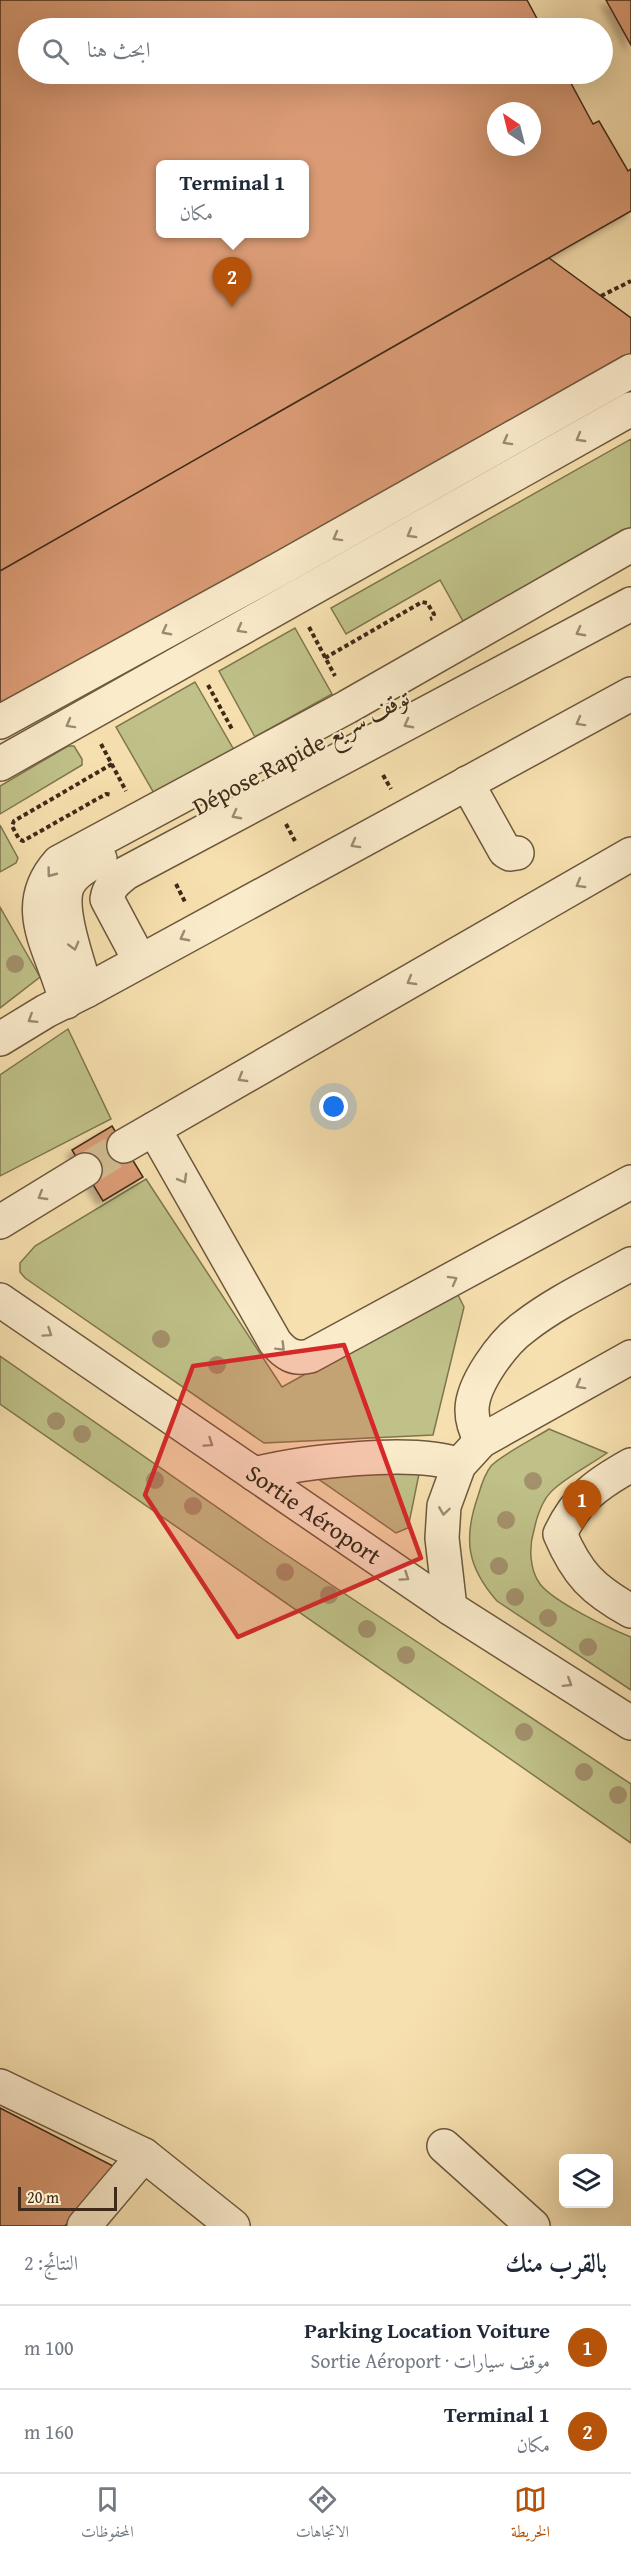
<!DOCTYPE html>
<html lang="ar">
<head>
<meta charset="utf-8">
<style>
	body { margin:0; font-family:"Gentium Book Plus",Amiri,serif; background:#f6f6f7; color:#1f2937; direction:rtl }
	.controls { position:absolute; right:18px; bottom:18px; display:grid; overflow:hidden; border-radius:9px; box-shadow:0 6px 24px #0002 }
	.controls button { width:54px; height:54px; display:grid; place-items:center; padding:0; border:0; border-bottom:2px solid #e0e1e3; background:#fff; color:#1f2937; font:30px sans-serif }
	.compass { position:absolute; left:487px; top:102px; width:54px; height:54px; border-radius:50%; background:#fff; box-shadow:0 6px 24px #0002; rotate:325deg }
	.scale { position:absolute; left:18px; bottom:15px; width:99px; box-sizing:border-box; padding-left:6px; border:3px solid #3f2a19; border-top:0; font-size:16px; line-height:21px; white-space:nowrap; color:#3f2a19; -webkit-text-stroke:4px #faebcb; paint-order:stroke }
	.you { position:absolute; left:334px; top:1107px; width:21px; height:21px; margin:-15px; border:4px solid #fff; border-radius:50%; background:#1a73e8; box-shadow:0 0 0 9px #1a73e833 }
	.badge { display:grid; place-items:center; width:39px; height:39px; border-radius:50%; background:#b45309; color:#fff; font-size:20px; font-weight:700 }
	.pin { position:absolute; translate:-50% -50px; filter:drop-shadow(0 2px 3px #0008) }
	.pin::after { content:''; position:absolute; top:32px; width:21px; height:18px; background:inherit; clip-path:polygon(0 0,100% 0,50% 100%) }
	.popup { position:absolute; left:156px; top:160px; width:153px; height:78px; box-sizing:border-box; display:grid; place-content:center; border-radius:9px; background:#fff; filter:drop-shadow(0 2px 4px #0005); font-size:20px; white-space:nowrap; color:#747a83 }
	.popup b { font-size:22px; color:#1f2937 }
	.popup::after { content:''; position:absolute; left:50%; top:100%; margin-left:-12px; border:12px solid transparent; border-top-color:#fff }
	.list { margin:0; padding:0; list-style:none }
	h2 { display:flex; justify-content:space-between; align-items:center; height:78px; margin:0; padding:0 24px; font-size:26px }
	h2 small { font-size:20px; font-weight:400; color:#747a83 }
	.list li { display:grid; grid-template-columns:39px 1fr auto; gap:18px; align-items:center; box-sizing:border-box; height:84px; padding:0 24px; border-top:2px solid #e0e1e3 }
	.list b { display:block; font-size:22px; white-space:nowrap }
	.list p { margin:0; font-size:20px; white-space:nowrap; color:#747a83 }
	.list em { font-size:20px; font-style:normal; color:#747a83 }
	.icon { flex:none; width:33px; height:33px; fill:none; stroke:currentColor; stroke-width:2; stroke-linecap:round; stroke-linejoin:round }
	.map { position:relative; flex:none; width:631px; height:2226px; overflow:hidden; direction:ltr }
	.search { position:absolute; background:#fff; box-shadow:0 6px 24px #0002; left:18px; right:18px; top:18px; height:66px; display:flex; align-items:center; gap:15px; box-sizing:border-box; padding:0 21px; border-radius:33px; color:#747a83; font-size:22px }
	.sheet { height:246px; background:#fff }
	nav { display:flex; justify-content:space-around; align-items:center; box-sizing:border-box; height:84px; border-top:2px solid #e0e1e3; background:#fff; font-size:16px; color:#747a83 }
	nav a { display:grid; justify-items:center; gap:3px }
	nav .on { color:#b45309 }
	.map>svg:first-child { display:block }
</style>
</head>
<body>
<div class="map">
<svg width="631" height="2226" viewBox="0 0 631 2226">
	<defs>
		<filter id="shadow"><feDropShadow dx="-5.5" dy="5.5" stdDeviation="3" flood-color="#0004"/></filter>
	</defs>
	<rect width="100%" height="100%" fill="#f7e0af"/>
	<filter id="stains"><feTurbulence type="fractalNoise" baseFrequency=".00333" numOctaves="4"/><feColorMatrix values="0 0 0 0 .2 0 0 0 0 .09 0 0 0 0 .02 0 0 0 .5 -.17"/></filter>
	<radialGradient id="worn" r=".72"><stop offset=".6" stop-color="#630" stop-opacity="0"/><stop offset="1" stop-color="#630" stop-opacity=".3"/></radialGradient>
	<!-- green -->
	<path fill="#bfc188" stroke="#7f7650" stroke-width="1.5" d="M631 439V529L464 623 440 580 346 634 331 608Z
		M295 628 332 694 255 737 219 671Z
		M195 682 234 750 155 795 116 727Z
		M68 746H74L82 759V765L0 814V786Z
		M0 825 18 858 16 863 0 872Z
		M0 907 40 977 0 1008Z
		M68 1029 111 1119 0 1176V1075Z
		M146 1179 282 1387 456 1291 464 1307 433 1435 264 1443 25 1278 20 1272V1263L35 1246Z
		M0 1356 267 1542 631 1784V1843L0 1404Z
		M549 1429 607 1453C590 1465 570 1475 554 1489 542 1499 537 1516 534 1530 529 1546 529 1569 540 1584 554 1602 608 1628 631 1637V1690L497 1601C467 1567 463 1539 478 1496 481 1486 484 1475 491 1466 501 1455 535 1438 549 1429Z
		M420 1469 408 1528 396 1533 314 1476Z"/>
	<!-- building -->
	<path fill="#da9b74" stroke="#3f2a19" stroke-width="1.5" fill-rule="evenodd" filter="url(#shadow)" d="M0 0H527L542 28H28V74H566L593 124 599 121 628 171 631 169V211L0 571ZM496 111H532V147H496ZM160 164H304V234H160Z
		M606 0H631V45Z
		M549 258 631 318V354L0 708V571Z
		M112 1126 143 1177 103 1201 72 1150Z
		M0 2108 115 2167 65 2226H0Z"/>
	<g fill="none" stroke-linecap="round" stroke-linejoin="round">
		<!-- minor-tunnel -->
		<path stroke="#d2bc91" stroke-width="33" stroke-dasharray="33 16" stroke-linecap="butt" d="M85 1170 124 1146"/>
		<defs>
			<g id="minor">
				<path d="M0 722 278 570 631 371"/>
				<path d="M0 764 631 409"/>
				<path d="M467 783 505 851 510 854 517 853"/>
				<path d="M140 961 107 899C109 886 116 881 126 873L631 604"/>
				<path d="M86 991C80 966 57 909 68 885 74 873 88 865 100 859"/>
				<path d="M66 1002C54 950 17 909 59 862L347 707 631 545"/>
				<path d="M0 1039 46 1011 86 991 631 694"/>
				<path d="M154 1129 275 1342C285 1354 294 1360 310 1356L631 1182"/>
				<path d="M124 1146 631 854"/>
				<path d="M0 1222 85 1170"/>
				<path id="s1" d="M0 1300 450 1608 631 1723"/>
				<path d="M481 1441C476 1432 472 1421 472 1410 472 1384 503 1342 524 1327 556 1302 595 1284 631 1264"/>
				<path d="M631 1465C597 1484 577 1498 560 1534 577 1574 593 1590 631 1611"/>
				<path d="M254 1474C302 1462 413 1448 459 1465"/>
				<path d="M450 1608 442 1538 444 1506 459 1465 481 1441 631 1357"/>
				<path d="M0 2086 144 2155 233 2226"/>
				<path d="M444 2146 533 2226"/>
				<path d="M84 2226 144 2155"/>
			</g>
		</defs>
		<!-- minor casing -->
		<use href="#minor" stroke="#6d583e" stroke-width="36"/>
		<!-- path -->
		<path stroke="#3f2a19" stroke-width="4" stroke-dasharray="4.5 3" stroke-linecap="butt" d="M601 296 631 281
			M309 627 335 676
			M325 658 422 602 427 603 434 614 433 618 430 619
			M208 685 233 731
			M101 744 126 791
			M112 764 14 821 12 826 19 839 23 841 106 794 112 795
			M383 775 391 789
			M286 824 295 841
			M176 884 185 902"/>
		<!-- minor -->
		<use href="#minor" stroke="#faebcb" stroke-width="33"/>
	</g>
	<!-- trees -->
	<g fill="#a3916c">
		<circle cx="15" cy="964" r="9"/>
		<circle cx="161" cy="1339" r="9"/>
		<circle cx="217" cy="1365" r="9"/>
		<circle cx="56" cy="1421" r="9"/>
		<circle cx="82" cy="1434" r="9"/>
		<circle cx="155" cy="1480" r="9"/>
		<circle cx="533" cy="1481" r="9"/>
		<circle cx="193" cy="1506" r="9"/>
		<circle cx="506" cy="1520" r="9"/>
		<circle cx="499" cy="1566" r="9"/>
		<circle cx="285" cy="1572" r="9"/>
		<circle cx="329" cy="1595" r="9"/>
		<circle cx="515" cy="1597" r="9"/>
		<circle cx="548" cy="1618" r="9"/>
		<circle cx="367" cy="1629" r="9"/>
		<circle cx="588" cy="1647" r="9"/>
		<circle cx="406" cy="1655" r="9"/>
		<circle cx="524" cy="1732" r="9"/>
		<circle cx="584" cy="1772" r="9"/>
		<circle cx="618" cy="1795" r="9"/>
	</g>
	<!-- one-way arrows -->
	<defs><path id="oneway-chevron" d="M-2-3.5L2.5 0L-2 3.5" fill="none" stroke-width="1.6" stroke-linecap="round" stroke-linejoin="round" transform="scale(1.5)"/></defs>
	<g stroke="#9c8a72">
		<use href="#oneway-chevron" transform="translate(580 438) rotate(150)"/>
		<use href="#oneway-chevron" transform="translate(507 441) rotate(151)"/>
		<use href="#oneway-chevron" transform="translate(411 534) rotate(150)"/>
		<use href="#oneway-chevron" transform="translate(337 537) rotate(151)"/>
		<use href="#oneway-chevron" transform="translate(241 629) rotate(151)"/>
		<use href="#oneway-chevron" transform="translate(166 631) rotate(152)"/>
		<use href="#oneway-chevron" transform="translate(580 632) rotate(152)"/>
		<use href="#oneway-chevron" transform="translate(580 722) rotate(151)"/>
		<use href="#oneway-chevron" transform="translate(70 724) rotate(151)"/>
		<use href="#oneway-chevron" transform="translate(408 724) rotate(152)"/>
		<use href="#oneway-chevron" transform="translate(236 815) rotate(152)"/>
		<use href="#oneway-chevron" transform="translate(355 844) rotate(151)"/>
		<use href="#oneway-chevron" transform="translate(51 873) rotate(127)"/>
		<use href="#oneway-chevron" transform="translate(580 884) rotate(150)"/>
		<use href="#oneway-chevron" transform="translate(184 937) rotate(152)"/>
		<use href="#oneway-chevron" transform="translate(74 946) rotate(75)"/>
		<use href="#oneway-chevron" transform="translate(411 981) rotate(150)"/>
		<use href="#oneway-chevron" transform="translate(32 1019) rotate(148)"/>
		<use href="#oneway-chevron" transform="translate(242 1078) rotate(150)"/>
		<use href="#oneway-chevron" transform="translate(183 1179) rotate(60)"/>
		<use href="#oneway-chevron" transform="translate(42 1196) rotate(149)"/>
		<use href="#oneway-chevron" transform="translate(453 1280) rotate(-29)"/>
		<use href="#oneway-chevron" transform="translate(48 1333) rotate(34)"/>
		<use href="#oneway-chevron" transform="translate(281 1347) rotate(45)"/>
		<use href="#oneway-chevron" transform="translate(580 1385) rotate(151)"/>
		<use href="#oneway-chevron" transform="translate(209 1443) rotate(34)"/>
		<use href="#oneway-chevron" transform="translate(444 1511) rotate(98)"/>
		<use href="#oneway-chevron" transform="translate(405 1577) rotate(34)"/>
		<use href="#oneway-chevron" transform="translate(568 1683) rotate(32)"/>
	</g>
	<!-- marked area -->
	<path fill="#d62828" fill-opacity="0.2" stroke="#d62828" stroke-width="4.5" stroke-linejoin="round" d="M344 1345 421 1558 238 1637 145 1495 193 1366Z"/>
	<g text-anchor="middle" stroke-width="4.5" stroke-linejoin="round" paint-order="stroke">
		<!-- street labels -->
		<g font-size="24" fill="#3f2a19" stroke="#faebcb">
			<text transform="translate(301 752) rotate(-28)" y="8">Dépose Rapide توقف سريع</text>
			<text dy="8" stroke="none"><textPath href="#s1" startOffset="380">Sortie Aéroport</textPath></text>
		</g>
	</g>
	<rect width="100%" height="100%" filter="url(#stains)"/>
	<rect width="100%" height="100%" fill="url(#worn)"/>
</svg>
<div class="controls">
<button><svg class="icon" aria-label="layers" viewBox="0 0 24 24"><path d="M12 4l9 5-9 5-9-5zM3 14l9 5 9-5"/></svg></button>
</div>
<svg class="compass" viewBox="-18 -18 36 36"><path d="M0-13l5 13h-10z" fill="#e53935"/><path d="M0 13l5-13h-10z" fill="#747a83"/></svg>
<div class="scale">20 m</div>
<div class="you"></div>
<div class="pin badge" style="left:582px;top:1530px">1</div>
<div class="pin badge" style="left:232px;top:307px">2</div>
<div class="popup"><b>Terminal 1</b>مكان</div>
<div class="search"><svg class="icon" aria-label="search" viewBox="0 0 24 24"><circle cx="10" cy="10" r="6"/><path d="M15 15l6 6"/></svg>ابحث هنا</div>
</div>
<section class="sheet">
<h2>بالقرب منك<small>النتائج: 2</small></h2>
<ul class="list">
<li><span class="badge">1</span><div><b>Parking Location Voiture</b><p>موقف سيارات · Sortie Aéroport</p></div><em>100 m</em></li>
<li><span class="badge">2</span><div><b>Terminal 1</b><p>مكان</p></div><em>160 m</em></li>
</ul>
</section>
<nav>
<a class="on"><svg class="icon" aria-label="map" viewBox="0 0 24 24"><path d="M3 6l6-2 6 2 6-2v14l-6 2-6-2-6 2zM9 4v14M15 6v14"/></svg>الخريطة</a>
<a><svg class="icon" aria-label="directions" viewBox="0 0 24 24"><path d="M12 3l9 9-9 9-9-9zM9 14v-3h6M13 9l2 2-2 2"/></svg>الاتجاهات</a>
<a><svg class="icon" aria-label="saved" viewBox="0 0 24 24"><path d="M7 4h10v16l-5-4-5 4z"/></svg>المحفوظات</a>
</nav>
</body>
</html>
